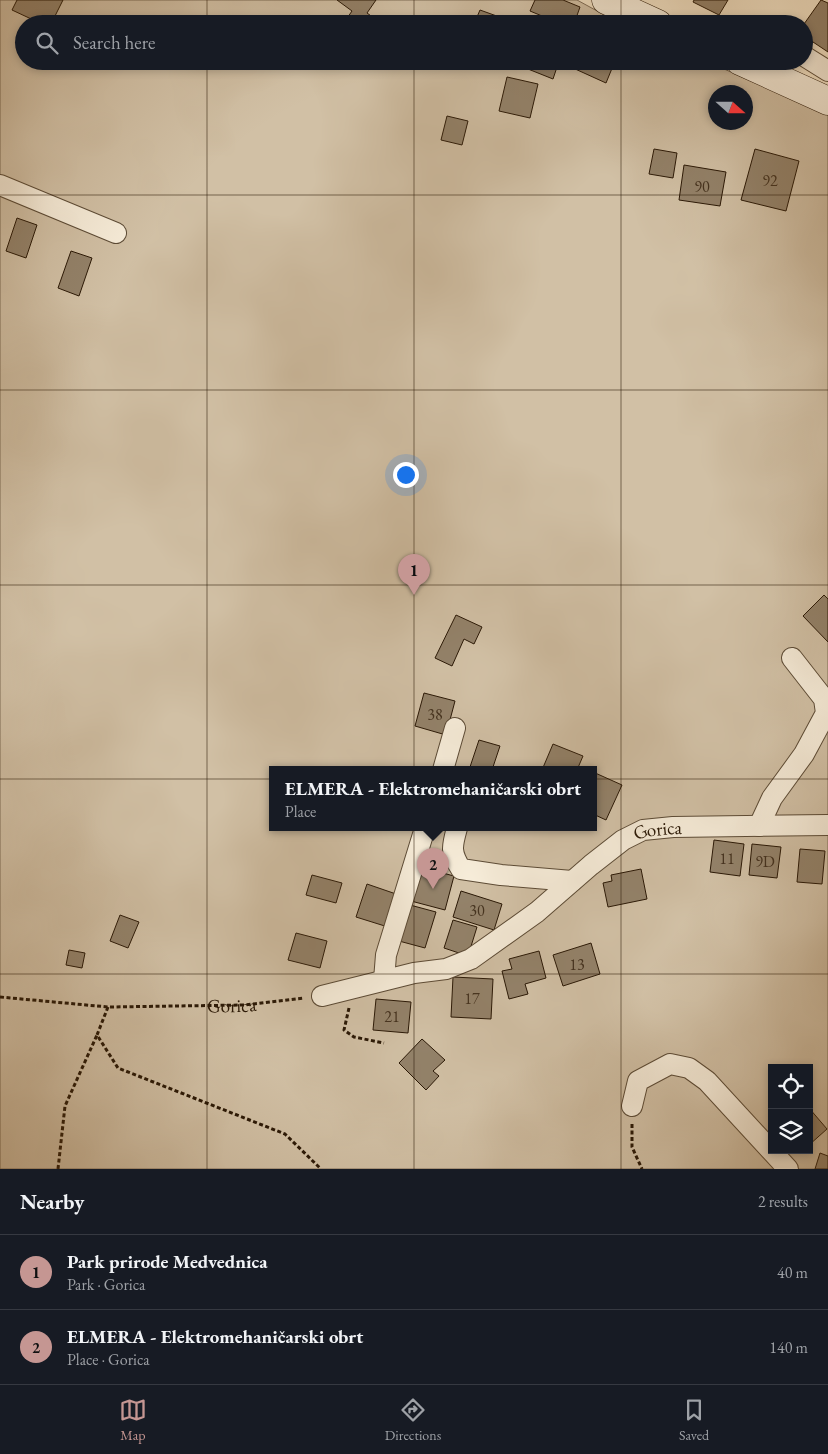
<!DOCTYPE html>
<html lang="en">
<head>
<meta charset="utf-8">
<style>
	body { margin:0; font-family:"EB Garamond",serif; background:#242831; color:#f1f3f6 }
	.controls { position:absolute; right:15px; bottom:15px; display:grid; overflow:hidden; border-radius:0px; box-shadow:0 2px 8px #0003 }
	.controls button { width:45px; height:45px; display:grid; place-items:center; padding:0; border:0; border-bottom:1px solid #363941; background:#171b24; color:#f1f3f6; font:25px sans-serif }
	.compass { position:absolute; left:708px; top:85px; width:45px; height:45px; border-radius:50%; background:#171b24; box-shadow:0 2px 8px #0003; rotate:111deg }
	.you { position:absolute; left:405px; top:474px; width:18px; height:18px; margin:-12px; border:4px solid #fff; border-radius:50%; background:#1a73e8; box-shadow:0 0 0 8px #1a73e833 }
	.badge { display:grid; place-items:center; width:32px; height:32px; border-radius:50%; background:#c59692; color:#111; font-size:16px; font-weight:700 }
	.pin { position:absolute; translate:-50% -41px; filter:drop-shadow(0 1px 2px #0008) }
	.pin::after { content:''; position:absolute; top:26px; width:18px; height:15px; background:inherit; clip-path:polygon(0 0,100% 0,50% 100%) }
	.popup { position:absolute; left:269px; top:766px; width:328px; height:65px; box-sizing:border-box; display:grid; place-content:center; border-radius:0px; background:#171b24; filter:drop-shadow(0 1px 4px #0005); font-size:16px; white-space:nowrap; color:#9ea1a6 }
	.popup b { font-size:19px; color:#f1f3f6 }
	.popup::after { content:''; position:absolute; left:50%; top:100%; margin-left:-10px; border:10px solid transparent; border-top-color:#171b24 }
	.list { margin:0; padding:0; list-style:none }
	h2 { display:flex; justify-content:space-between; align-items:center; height:65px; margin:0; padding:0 20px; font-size:21px }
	h2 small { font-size:16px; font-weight:400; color:#9ea1a6 }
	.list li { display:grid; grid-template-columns:32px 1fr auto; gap:15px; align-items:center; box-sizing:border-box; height:75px; padding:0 20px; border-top:1px solid #363941 }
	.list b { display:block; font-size:19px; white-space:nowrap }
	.list p { margin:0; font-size:16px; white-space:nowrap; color:#9ea1a6 }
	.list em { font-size:16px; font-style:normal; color:#9ea1a6 }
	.icon { flex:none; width:28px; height:28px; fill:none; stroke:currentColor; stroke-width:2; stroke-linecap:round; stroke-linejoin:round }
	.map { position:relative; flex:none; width:828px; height:1169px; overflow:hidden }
	.search { position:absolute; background:#171b24; box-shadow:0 2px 8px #0003; left:15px; right:15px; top:15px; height:55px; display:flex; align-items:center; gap:12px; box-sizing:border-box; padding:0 18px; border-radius:28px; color:#9ea1a6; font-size:19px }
	.sheet { height:215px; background:#171b24 }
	nav { display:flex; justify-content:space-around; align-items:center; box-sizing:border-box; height:70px; border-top:1px solid #363941; background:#171b24; font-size:14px; color:#9ea1a6 }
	nav a { display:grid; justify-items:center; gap:2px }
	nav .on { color:#c59692 }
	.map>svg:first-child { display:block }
</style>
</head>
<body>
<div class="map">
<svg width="828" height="1169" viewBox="0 0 828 1169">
	<rect width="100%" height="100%" fill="#f3e3c6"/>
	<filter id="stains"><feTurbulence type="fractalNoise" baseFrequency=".004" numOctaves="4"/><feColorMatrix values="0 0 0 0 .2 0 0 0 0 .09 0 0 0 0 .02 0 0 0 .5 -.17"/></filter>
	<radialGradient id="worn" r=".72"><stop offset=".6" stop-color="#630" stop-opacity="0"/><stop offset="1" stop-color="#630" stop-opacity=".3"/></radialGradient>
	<!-- green -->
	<path fill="#d1c0a5" stroke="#7e6c56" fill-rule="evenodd" d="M0 0H577L621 24H24V61H706L828 115V1169H0ZM716 92H746V122H716ZM273 770H593V828H273ZM772 1068H809V1150H772Z"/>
	<!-- building -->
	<path fill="#93826a" stroke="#2a1806" d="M17 0H63L51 24H42L12 10Z
		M337 0H376L367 13 374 18 369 24H343L352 11Z
		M535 0H563L580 7 574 24H539L542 16 530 11Z
		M694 0H728L719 15 693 2Z
		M821 0 828 3V52L804 36V24Z
		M480 10 505 19 503 24H474Z
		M525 61H559L553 79 523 67Z
		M576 61H615L606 83 573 68Z
		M507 77 538 84 530 118 499 111Z
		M447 116 468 121 462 145 441 140Z
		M654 149 677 153 673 178 649 174Z
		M755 149 799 161 786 211 741 200Z
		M684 165 726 172 720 206 679 200Z
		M17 218 37 225 26 258 6 251Z
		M71 251 92 258 79 296 58 288Z
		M824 595 828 599V642L803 616Z
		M456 615 482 627 474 644 464 639 452 666 435 658Z
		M424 693 455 701 446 735 415 726Z
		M479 740 500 746 492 770H469Z
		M553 744 583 756 577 770H542Z
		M593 772 622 785 606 820 593 814Z
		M714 840 744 844 740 876 710 872Z
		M752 844 781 847 777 878 749 875Z
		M800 849 825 851 822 884 797 882Z
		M420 867 454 876 445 910 411 901Z
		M641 869 647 899 608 907 603 883 612 881 611 875Z
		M312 875 342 883 336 903 306 895Z
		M367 884 399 895 388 927 356 917Z
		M461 891 502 904 494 930 453 917Z
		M410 905 436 912 425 948 399 941Z
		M120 915 139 922 128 948 110 941Z
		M453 920 477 927 468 956 444 948Z
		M296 933 327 941 320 968 288 960Z
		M591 943 600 974 563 986 553 955Z
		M69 950 85 953 82 968 66 965Z
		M539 951 546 978 525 984 528 994 509 999 502 971 512 969 509 959Z
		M453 977 493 979 491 1019 451 1017Z
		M376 999 411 1002 408 1033 373 1030Z
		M422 1039 445 1060 433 1071 439 1076 426 1090 399 1063Z
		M809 1108 827 1129 809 1145Z
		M820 1153 828 1156V1169H815Z"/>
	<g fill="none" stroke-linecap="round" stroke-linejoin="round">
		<defs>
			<g id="street">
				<path d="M804 56 828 71"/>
				<path d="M0 185 116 233"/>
				<path d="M443 770 455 728"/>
				<path d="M759 826 772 798 804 754 826 713 824 699 792 658"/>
				<path d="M457 828C452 846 450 852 461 869L501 875 572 881"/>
				<path d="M384 980 386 955 425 828"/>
				<path id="s2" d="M322 996 414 973 446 969 471 959 537 912 591 865 623 840 643 830 673 827 828 825"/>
				<path d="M632 1106 638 1081 670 1064 689 1068 707 1081 788 1169"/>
			</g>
			<path id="secondary" d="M606 0 658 24
				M740 61 828 101"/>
		</defs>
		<!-- street casing -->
		<use href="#street" stroke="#5c4b36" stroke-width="22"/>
		<!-- secondary casing -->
		<use href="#secondary" stroke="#2a1806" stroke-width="29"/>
		<!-- path -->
		<g stroke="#2a1806" stroke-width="3" stroke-dasharray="4 2.5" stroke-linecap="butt">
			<path id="s1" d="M0 997 108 1007 245 1005 304 998"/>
			<path d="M108 1007 97 1035 118 1068 285 1134 321 1169"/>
			<path d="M349 1008 344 1030 354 1037 384 1043"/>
			<path d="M632 1124V1147L642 1169"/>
			<path d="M58 1169 65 1106 97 1035"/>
		</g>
		<!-- street -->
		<use href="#street" stroke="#f7edda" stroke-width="20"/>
		<!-- secondary -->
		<use href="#secondary" stroke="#f7edda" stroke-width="28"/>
	</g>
	<!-- grid -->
	<path fill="none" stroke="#2a1806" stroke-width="1" stroke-opacity="0.55" d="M207 0V24M414 0V24M621 0V24M207 61V1169M414 61V1169M621 61V1169M0 195H828M0 390H828M0 585H828M0 779H828M0 974H828"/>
	<g text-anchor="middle" stroke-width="4" stroke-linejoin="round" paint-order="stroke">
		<!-- number labels -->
		<g font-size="16" fill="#44321f">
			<text x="770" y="186">92</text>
			<text x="702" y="192">90</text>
			<text x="435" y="720">38</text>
			<text x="727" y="864">11</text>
			<text x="765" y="867">9D</text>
			<text x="477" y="916">30</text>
			<text x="577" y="970">13</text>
			<text x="472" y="1004">17</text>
			<text x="392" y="1022">21</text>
		</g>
		<!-- street labels -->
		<g font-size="19" fill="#2a1806" stroke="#f7edda">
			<text dy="7" stroke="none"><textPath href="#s2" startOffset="384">Gorica</textPath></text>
			<text dy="7" stroke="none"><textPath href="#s1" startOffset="232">Gorica</textPath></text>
		</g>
	</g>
	<rect width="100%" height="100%" filter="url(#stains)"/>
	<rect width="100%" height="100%" fill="url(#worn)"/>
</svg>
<div class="controls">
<button><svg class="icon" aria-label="locate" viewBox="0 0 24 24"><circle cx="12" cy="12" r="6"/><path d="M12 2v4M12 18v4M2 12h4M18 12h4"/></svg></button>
<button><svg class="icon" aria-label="layers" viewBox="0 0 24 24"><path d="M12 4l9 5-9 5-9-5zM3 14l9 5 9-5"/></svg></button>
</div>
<svg class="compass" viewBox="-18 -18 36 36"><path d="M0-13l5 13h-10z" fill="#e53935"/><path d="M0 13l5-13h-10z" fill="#9ea1a6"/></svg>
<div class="you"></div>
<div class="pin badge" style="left:414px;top:595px">1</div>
<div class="pin badge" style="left:433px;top:889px">2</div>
<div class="popup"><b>ELMERA - Elektromehaničarski obrt</b>Place</div>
<div class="search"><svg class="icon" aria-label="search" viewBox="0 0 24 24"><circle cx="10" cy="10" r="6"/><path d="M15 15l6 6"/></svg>Search here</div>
</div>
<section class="sheet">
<h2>Nearby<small>2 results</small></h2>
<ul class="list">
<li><span class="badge">1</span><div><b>Park prirode Medvednica</b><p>Park · Gorica</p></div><em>40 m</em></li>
<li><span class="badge">2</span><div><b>ELMERA - Elektromehaničarski obrt</b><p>Place · Gorica</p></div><em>140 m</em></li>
</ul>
</section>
<nav>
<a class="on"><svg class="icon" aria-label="map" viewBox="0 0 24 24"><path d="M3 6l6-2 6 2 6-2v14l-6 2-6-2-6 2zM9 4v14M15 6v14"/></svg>Map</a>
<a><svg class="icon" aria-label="directions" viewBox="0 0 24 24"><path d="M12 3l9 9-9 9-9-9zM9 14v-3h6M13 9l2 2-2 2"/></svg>Directions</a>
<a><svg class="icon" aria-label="saved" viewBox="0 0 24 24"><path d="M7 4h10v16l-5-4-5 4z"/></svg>Saved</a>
</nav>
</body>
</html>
